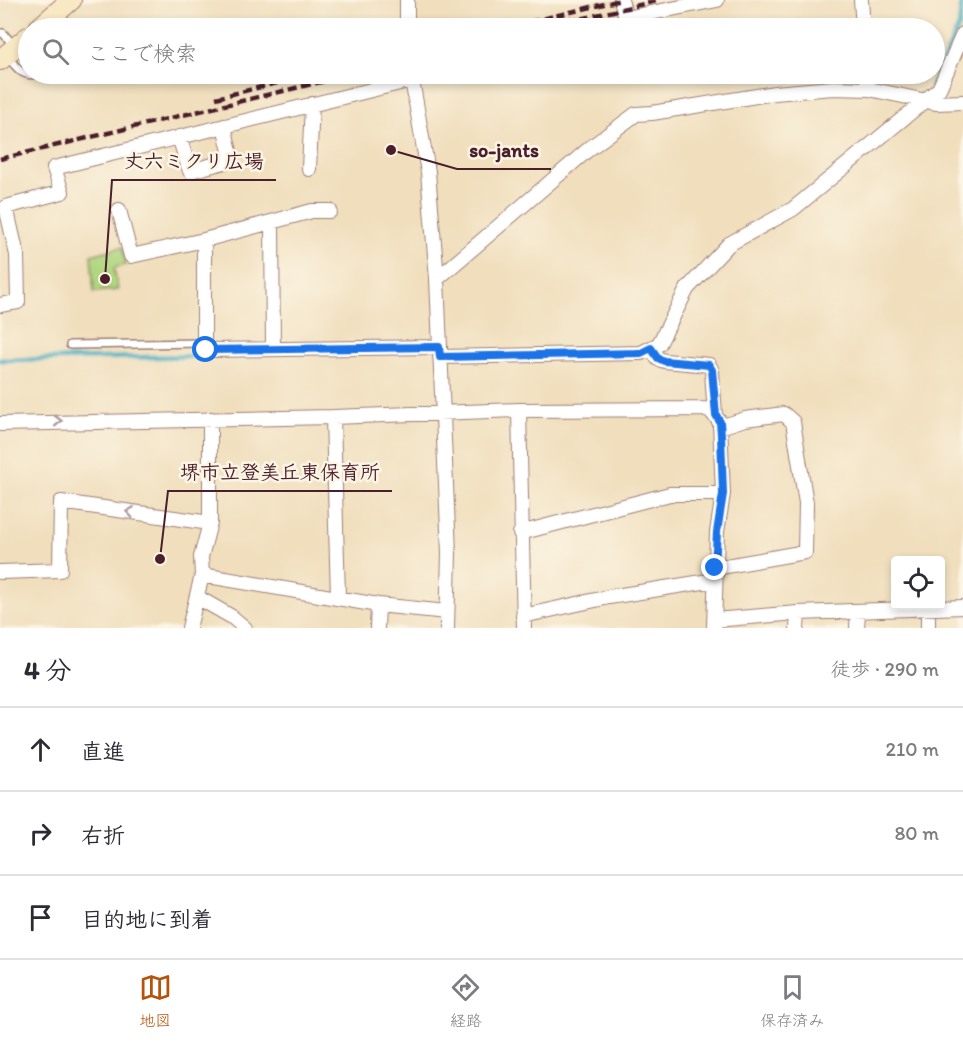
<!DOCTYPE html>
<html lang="ja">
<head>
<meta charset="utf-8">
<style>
	body { margin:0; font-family:Itim,"Klee One",sans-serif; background:#f7f7f7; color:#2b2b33 }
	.controls { position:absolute; right:18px; bottom:18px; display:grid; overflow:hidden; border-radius:6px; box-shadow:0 3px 9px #0003 }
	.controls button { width:54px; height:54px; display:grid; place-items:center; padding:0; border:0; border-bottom:2px solid #e1e1e2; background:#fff; color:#2b2b33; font:30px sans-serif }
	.stop { position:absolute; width:18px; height:18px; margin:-14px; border:4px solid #1a73e8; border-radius:50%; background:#fff }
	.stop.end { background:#1a73e8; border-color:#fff; box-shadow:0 2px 6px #0008 }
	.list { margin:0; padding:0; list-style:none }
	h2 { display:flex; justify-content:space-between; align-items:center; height:78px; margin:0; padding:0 24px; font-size:26px }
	h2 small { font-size:20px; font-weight:400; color:#7c7c81 }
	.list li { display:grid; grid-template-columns:39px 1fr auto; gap:18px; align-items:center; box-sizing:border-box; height:84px; padding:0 24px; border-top:2px solid #e1e1e2 }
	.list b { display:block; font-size:22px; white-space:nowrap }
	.list em { font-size:20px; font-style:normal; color:#7c7c81 }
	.icon { flex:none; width:33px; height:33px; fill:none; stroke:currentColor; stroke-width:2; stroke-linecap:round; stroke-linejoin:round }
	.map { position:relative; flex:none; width:963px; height:628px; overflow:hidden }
	.search { position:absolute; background:#fff; box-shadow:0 3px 9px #0003; left:18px; right:18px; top:18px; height:66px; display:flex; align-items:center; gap:15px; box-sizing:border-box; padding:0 21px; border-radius:33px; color:#7c7c81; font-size:22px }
	.sheet { height:330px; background:#fff }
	nav { display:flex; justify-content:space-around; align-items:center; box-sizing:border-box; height:84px; border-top:2px solid #e1e1e2; background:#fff; font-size:16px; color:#7c7c81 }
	nav a { display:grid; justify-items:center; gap:3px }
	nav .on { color:#b45309 }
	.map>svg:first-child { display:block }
</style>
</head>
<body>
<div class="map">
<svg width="963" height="628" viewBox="0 0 963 628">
	<rect width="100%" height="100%" fill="#fcf5e5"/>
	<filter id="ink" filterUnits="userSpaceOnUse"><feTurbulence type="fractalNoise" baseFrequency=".0167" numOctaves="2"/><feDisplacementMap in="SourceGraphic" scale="12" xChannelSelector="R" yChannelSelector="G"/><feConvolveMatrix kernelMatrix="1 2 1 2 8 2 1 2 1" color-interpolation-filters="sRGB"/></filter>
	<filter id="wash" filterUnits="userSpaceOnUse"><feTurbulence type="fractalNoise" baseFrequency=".008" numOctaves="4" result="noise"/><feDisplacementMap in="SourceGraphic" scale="24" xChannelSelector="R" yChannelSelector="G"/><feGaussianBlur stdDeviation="1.35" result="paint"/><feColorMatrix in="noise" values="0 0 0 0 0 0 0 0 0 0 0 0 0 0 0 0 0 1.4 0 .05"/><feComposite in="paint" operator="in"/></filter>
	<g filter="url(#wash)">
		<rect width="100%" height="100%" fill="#f0debc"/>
		<!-- green -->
		<path fill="#b0d680" stroke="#7d7a56" stroke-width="1.5" d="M122 247 126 265 114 268 118 290 94 292 91 255Z"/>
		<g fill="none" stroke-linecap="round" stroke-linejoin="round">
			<!-- stream -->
			<path stroke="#42adc1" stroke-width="4.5" d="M931 87 959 26 962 0
				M0 360 207 356"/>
		</g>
	</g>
	<g filter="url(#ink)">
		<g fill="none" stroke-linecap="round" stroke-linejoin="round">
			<defs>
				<path id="lane" d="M0 33H3L15 47
					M8 57C16 67 23 78 37 74
					M70 345 204 343"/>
				<path id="street" d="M407 0V28
					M621 0 626 18 717 0
					M861 0 863 28
					M411 74 428 172 437 279 449 553 447 628
					M866 74 869 89
					M179 137 190 171 232 160 224 126
					M309 169 312 104
					M119 210 131 256 204 240 312 211H330
					M272 223 273 348
					M204 240V343L206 350 439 347
					M437 279 590 148 636 114 652 113 775 93 833 88 869 89 936 103 963 102
					M0 305 18 302 17 255 6 207 62 192 54 168 412 80
					M651 348 658 359 665 361 709 365 712 371 715 415
					M440 357 641 353 659 344 687 289 729 244 793 209 939 89 963 34
					M519 410 524 628
					M333 417 338 597
					M0 424 333 417 519 410 709 409 720 422 723 494 717 532 714 628
					M520 533 670 494H723
					M715 568 805 552 806 503 793 422 784 414 745 419 720 427
					M0 572 60 570 61 502 210 523V419
					M202 575 201 557 210 523
					M197 597 232 617 245 628
					M378 605 447 612
					M523 616 609 597 715 580
					M714 620 798 613 963 607
					M189 628 202 575 378 605 377 628
					M797 628 798 613
					M857 628 858 611
					M928 628V608"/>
				<path id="secondary" d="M39 28 71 0
					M0 60 28 37"/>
			</defs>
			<!-- lane casing -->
			<use href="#lane" stroke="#9d7e74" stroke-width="10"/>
			<!-- street casing -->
			<use href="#street" stroke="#9d7e74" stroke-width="16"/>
			<!-- secondary casing -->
			<use href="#secondary" stroke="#9d7e74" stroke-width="22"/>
			<!-- lane -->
			<use href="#lane" stroke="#fff" stroke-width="7"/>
			<!-- street -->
			<use href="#street" stroke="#fff" stroke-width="14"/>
			<!-- secondary -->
			<use href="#secondary" stroke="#f8e8c3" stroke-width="20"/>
			<!-- rail -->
			<path stroke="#4a1f2b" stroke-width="4.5" stroke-dasharray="9 4.5" stroke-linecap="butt" d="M504 28 621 0
				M542 28 660 0
				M216 98 314 74
				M0 159 354 74"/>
		</g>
		<!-- one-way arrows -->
		<defs><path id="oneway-chevron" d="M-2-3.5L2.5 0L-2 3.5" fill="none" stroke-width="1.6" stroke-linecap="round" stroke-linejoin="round" transform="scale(1.5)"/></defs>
		<g stroke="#ae9aa0">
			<use href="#oneway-chevron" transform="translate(58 421) rotate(-1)"/>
			<use href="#oneway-chevron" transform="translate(130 512) rotate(-172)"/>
		</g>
	</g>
	<g fill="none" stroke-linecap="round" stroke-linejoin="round" filter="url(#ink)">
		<!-- route -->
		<path stroke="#1a73e8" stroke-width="8" d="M206 350 439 347 440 357 641 353 651 348 658 358 664 361 709 365 712 370 716 415 720 422 721 435 723 494 717 532 715 568"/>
	</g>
	<!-- callouts -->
	<path fill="none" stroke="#4a1f2b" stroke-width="2" d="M391 150L457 169H551M105 279L112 180H276M160 559L168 491H392"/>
	<g fill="#4a1f2b" stroke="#fcf5e5" stroke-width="2">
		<circle cx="391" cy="150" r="6"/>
		<circle cx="105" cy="279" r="6"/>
		<circle cx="160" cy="559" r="6"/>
	</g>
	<g font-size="20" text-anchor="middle" font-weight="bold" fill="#4a1f2b" stroke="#fcf5e5" stroke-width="5" stroke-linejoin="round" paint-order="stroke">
		<text x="504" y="157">so-jants</text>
		<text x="194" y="168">丈六ミクリ広場</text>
		<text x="280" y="479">堺市立登美丘東保育所</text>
	</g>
</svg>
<div class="controls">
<button><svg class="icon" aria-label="locate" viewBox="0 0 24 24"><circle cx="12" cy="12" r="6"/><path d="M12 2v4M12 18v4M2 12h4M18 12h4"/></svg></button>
</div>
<div class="stop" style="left:206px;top:350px"></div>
<div class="stop end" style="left:715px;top:568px"></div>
<div class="search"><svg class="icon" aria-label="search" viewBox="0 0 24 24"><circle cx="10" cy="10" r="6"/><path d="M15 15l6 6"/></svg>ここで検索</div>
</div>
<section class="sheet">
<h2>4 分<small>徒歩 · 290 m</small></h2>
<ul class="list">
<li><svg class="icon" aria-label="ahead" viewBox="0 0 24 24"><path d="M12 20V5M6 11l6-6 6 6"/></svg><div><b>直進</b></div><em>210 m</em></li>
<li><svg class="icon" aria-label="right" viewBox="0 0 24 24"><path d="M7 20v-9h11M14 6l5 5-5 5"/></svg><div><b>右折</b></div><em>80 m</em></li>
<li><svg class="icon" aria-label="arrive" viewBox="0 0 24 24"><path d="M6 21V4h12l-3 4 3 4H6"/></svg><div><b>目的地に到着</b></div></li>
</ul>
</section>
<nav>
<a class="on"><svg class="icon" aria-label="map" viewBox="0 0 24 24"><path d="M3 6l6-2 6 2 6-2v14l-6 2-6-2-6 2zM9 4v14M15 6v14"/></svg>地図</a>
<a><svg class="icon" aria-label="directions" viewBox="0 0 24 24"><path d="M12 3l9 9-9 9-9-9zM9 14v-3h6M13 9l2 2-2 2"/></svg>経路</a>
<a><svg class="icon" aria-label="saved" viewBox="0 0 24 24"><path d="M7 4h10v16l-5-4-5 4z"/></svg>保存済み</a>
</nav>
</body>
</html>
